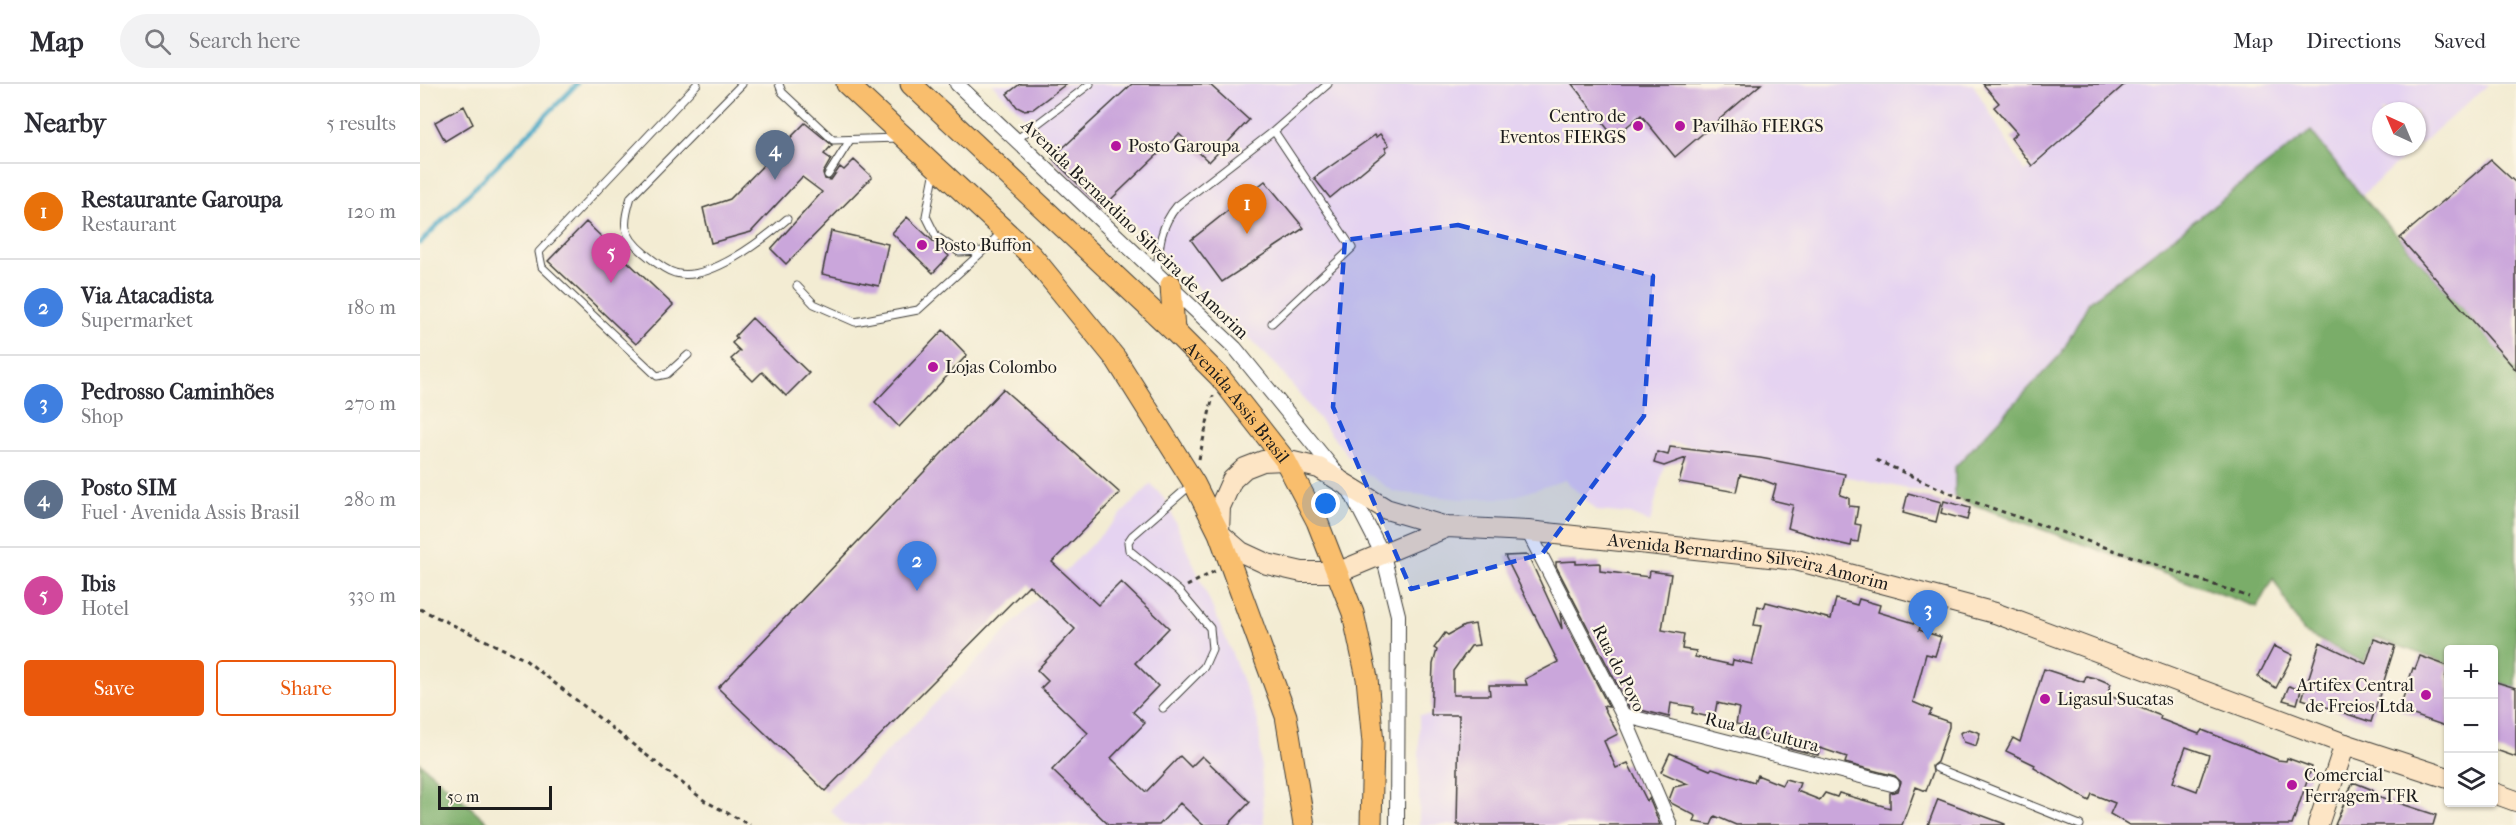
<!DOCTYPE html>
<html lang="en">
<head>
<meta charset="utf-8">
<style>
	body { margin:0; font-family:"IM FELL French Canon",serif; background:#f2f2f3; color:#2b2b33 }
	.controls { position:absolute; right:18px; bottom:18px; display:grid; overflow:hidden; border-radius:6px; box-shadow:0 2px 4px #0004 }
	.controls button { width:54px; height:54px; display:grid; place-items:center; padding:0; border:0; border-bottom:2px solid #e1e1e2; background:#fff; color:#2b2b33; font:30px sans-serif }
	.compass { position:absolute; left:1952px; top:18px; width:54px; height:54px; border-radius:50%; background:#fff; box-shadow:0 2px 4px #0004; rotate:316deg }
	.scale { position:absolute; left:18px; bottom:15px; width:114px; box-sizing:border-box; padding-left:6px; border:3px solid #1c1c1c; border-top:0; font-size:16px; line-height:21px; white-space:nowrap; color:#1c1c1c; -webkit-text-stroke:4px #fcf5e5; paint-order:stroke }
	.you { position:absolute; left:906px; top:420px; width:21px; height:21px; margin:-15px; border:4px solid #fff; border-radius:50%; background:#1a73e8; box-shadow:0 0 0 9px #1a73e833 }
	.badge { display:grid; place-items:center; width:39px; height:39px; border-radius:50%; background:#ea580c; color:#fff; font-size:20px; font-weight:700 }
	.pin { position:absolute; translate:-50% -50px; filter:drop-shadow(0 2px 3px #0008) }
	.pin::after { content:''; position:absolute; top:32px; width:21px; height:18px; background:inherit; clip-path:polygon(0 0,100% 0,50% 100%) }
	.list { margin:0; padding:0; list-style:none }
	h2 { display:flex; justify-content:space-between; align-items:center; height:78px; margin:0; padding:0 24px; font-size:26px }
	h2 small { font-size:20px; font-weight:400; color:#7c7c81 }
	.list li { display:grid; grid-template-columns:39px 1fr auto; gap:18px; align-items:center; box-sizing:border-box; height:96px; padding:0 24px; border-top:2px solid #e1e1e2 }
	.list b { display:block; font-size:22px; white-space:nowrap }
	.list p { margin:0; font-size:20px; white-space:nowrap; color:#7c7c81 }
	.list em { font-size:20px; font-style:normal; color:#7c7c81 }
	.actions { display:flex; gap:12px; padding:18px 24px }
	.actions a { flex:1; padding:14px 0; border:2px solid #ea580c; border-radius:6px; text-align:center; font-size:21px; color:#ea580c }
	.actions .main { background:#ea580c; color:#fff }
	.icon { flex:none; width:33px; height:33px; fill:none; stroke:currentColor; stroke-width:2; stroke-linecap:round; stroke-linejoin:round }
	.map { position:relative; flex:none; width:2096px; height:741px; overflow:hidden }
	header { display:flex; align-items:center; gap:36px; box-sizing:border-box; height:84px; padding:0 30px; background:#fff; border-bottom:2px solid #e1e1e2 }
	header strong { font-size:28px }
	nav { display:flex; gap:33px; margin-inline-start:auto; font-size:21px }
	.search { width:420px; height:54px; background:#f2f2f3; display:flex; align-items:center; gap:15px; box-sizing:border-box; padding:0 21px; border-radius:33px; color:#7c7c81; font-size:22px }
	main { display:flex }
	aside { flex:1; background:#fff }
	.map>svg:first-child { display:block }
</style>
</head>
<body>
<header>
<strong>Map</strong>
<div class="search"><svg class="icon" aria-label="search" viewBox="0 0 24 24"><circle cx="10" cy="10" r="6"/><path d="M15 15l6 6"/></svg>Search here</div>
<nav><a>Map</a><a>Directions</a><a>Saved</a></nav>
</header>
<main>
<aside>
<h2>Nearby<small>5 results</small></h2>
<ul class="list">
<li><span class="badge" style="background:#e8710a">1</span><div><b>Restaurante Garoupa</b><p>Restaurant</p></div><em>120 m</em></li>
<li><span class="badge" style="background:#3f7fe0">2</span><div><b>Via Atacadista</b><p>Supermarket</p></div><em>180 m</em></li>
<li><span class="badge" style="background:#3f7fe0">3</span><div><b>Pedrosso Caminhões</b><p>Shop</p></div><em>270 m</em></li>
<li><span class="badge" style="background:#5c6f8a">4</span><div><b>Posto SIM</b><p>Fuel · Avenida Assis Brasil</p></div><em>280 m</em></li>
<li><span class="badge" style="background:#d1479c">5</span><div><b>Ibis</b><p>Hotel</p></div><em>330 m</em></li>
</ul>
<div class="actions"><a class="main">Save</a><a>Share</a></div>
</aside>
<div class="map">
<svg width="2096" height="741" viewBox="0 0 2096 741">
	<rect width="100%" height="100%" fill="#fcf5e5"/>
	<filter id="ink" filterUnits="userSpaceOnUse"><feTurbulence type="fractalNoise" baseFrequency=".0167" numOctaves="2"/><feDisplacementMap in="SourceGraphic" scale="12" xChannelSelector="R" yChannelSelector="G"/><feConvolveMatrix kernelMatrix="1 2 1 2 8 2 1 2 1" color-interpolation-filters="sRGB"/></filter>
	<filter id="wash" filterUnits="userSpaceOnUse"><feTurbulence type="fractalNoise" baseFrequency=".008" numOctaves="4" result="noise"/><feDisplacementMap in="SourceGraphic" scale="24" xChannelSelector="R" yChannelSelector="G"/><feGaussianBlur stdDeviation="1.35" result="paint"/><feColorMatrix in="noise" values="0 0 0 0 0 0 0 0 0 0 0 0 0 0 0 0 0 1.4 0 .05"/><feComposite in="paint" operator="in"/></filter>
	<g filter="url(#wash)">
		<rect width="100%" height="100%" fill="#f3ecd3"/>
		<!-- built -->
		<path fill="#e5d3f1" d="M572 0H1553L1605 88 1704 0H2069L1997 63V27H1961V63H1996L1942 111 2096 285 2074 596V566H2028V580L1955 553 1944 578 1883 548 1853 494 1837 523 1535 414 1250 358 1230 439 1211 430 1177 427 1145 396 1089 414 1041 415 974 408 937 383 858 283Z
			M731 400 746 417 807 557 839 639 844 741H424L410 726Z
			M1127 630 1182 741H999V631Z"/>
		<!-- forest -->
		<path fill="#7aad69" stroke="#4b6442" stroke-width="1.5" d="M1891 47 1941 111 2096 285V605L2074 596V566H2028V580L1955 553 1944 578 1883 548 1853 494 1837 523 1535 414V383L1641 270 1669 218Z
			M0 679 71 741H0Z"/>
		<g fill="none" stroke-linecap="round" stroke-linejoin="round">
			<!-- stream -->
			<path stroke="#47a8c6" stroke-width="4.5" d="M0 159 157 0"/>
		</g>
		<g id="blocks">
			<!-- building -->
			<path fill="#caa6db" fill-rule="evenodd" d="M600 0H646L613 25 603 26 597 23 587 10Z
				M712 0H789L829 36 789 78 759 50 682 124 632 74Z
				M1152 0H1341L1255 73 1221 31 1194 53Z
				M1563 0H1705L1612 82 1591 54 1597 49 1574 23 1579 19Z
				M44 22 53 40 25 57 15 38Z
				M385 39 412 61 404 70 411 75 403 89 405 95 411 96 420 83 424 86 434 76 452 93 366 180 351 165 402 108 382 93 331 148 291 159 283 124 310 115Z
				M960 50 969 61 965 64 967 67 910 114 894 94 955 51 956 53Z
				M2071 76 2096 99V286L1980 154Z
				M845 97 884 144 802 198 771 156Z
				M487 133 529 172 513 189 472 149Z
				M166 138 253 221 216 260 128 177Z
				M411 147 468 160 459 202 402 190Z
				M332 234 389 289 366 312 342 288 333 297 311 275 320 267 312 259 317 254 315 252Z
				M523 246 547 271 479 343 455 318Z
				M583 305 700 409 632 478 678 521 701 498 749 544 715 579 738 602 713 628 725 639 691 674 726 708 760 672 771 683 782 672 830 718 808 741H783L760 719 739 741H689L632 686 668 649 621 604 628 597 617 586 655 545 609 501 405 707 298 604Z
				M1250 363 1340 374 1425 390 1420 411 1429 414V422L1438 423 1435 440 1441 441 1438 458 1432 457 1431 462 1413 458 1368 444 1373 421 1352 416 1356 401 1343 396 1320 391 1316 408 1259 398 1266 374 1244 382 1234 379 1237 368 1248 371Z
				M1488 409 1521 418 1516 438 1483 429Z
				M1524 417 1550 424 1547 436 1521 429Z
				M1108 471 1142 545 1140 529 1189 623 1183 622 1198 650 1184 657 1196 684 1208 679 1227 717 1229 714 1240 741H1037L1039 631H1011L1013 580 1017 566 1014 564 1025 549 1028 551 1044 542 1055 540 1059 561 1051 562 1033 587V611H1070L1069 601H1107L1105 595 1138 578 1085 472Z
				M1156 477V480L1180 479V487L1229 493 1230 487 1251 490 1242 546 1264 550 1262 565 1276 567 1275 573 1312 581 1313 576 1332 580 1341 542 1334 541 1338 522 1344 524 1346 518 1411 535 1416 515 1437 521 1439 515 1460 521 1458 528 1501 541 1499 546 1521 553 1515 572 1506 570 1493 618 1512 626 1509 631 1529 638V643L1517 678 1512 682 1513 688 1506 707 1496 703 1482 741H1316L1295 732 1291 741 1274 738 1276 732 1251 719 1249 716 1254 703 1268 700 1241 688 1250 669 1290 686 1292 684 1334 698 1337 691 1362 701 1365 695 1380 699 1377 707 1400 716 1405 709 1417 713 1419 709 1470 724V709L1478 707 1481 698 1475 692 1425 679 1427 673 1400 664 1398 671 1365 663 1367 656 1337 649 1336 656 1324 653 1327 642 1316 640 1319 624 1297 619 1294 634 1272 629 1274 623 1251 619 1249 633 1209 623 1136 482V478Z
				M1954 555 1975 562 1951 638 1882 615 1900 558 1946 580Z
				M1854 562 1873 571 1856 604 1838 593Z
				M2000 572 2028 582 2025 595 2028 596V643L1979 626 1993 584 1995 585Z
				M1624 585 1664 598 1666 592 1679 595 1691 600 1687 611 1741 632 1740 635 1779 650 1782 646 1858 676 1866 677 1867 674 1892 683 1872 741H1709L1690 730 1695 719 1672 710 1669 717 1614 684 1615 681 1586 667 1593 654 1600 658ZM1766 663 1789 671 1777 707 1753 698Z
				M2073 597 2096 604V673L2073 665Z
				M1869 602 1881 606 1877 620 1863 616Z
				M1549 645 1560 649 1556 662 1544 658 1540 649Z
				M1933 698 1953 706 1951 710 2016 731 2013 741H1915Z
				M1518 715 1585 740V741H1508Z"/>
		</g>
	</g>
	<g filter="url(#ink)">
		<use href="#blocks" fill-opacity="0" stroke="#3c3b37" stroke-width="1.5"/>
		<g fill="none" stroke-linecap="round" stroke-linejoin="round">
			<defs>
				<path id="lane" d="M322 0 211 113C203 139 201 150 224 169 233 176 244 186 255 189 288 199 343 156 367 135
					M359 0 362 8 413 56 479 54
					M596 56 670 0
					M515 86 506 132 516 152 539 168 563 167 582 148
					M408 91 430 56
					M737 188C739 162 740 142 757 122L854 47 908 0
					M377 202 394 220 435 238 498 226 563 167
					M852 239 932 164 854 47
					M268 271 247 290 237 292 122 183 119 168 277 0
					M743 624 784 583 792 565 790 544 759 507 709 466 708 458 712 452 772 400
					M1517 684 1660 741"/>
				<path id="street" d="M537 0 815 264 928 403 963 471 978 531 977 741
					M1108 447 1203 631 1250 741
					M1203 631 1472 700"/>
				<g id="secondary">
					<path id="s1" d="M1027 443 919 488H882L847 480 821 468 799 449 800 423 812 396 825 384 843 377 865 376 899 384 966 425 1027 443 1108 447 1376 476 1575 529 1925 660 2028 694"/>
					<path d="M2074 709 2096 717"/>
					<path d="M1898 741 1925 660"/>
				</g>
				<g id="primary">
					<path d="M427 0 612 172 696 275 774 399 799 449 866 632 884 741"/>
					<path id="s2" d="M491 0 754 247 799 292 865 376 897 437 933 529 947 594 953 659 951 741"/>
					<path d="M751 201 754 247"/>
				</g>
			</defs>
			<!-- lane casing -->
			<use href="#lane" stroke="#3c3b37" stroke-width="9"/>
			<!-- street casing -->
			<use href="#street" stroke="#3c3b37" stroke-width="16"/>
			<!-- secondary casing -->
			<use href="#secondary" stroke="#3c3b37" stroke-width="22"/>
			<!-- primary casing -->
			<use href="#primary" stroke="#3c3b37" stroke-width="23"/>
			<!-- path -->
			<path stroke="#3c3b37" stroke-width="3" stroke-dasharray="4.5 4.5" stroke-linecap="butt" d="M779 375 793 312
				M1456 376 1534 411 1829 513
				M767 502 795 487
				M0 525 104 575 285 717 330 741"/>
			<!-- lane -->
			<use href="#lane" stroke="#fff" stroke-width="7"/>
			<!-- street -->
			<use href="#street" stroke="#fff" stroke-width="14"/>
			<!-- secondary -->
			<use href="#secondary" stroke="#fde5c5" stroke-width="20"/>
			<!-- primary -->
			<use href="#primary" stroke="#f9be6d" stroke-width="21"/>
		</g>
	</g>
	<!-- marked area -->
	<path fill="#1d4ed8" fill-opacity="0.2" stroke="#1d4ed8" stroke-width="4.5" stroke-dasharray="12 8" stroke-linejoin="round" d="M1038 141 1233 192 1224 332 1122 470 991 505 913 323 925 156Z"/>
	<!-- markers -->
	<g fill="#b5179e" stroke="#fcf5e5" stroke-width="2">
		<circle cx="1218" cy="42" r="6"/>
		<circle cx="1260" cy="42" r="6"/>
		<circle cx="696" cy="62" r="6"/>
		<circle cx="502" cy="161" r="6"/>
		<circle cx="513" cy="283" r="6"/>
		<circle cx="2006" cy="611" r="6"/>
		<circle cx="1625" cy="615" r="6"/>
		<circle cx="1872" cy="701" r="6"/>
	</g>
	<g text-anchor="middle" stroke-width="4.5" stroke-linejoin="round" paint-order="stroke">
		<!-- poi labels -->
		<g font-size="18" fill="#1c1c1c" stroke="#fcf5e5" text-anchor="start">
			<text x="1206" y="38" text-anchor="end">Centro de<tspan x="1206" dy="21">Eventos FIERGS</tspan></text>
			<text x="1272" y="48">Pavilhão FIERGS</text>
			<text x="708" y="68">Posto Garoupa</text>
			<text x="514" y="167">Posto Buffon</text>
			<text x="525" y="289">Lojas Colombo</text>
			<text x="1994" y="607" text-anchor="end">Artifex Central<tspan x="1994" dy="21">de Freios Ltda</tspan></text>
			<text x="1637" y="621">Ligasul Sucatas</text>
			<text x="1884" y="697">Comercial<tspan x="1884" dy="21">Ferragem TFR</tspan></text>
		</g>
		<!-- street labels -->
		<g font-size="18" fill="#1c1c1c" stroke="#fcf5e5">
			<text transform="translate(715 145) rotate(44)" y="6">Avenida Bernardino Silveira de Amorim</text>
			<text dy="6" stroke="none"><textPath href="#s2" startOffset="456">Avenida Assis Brasil</textPath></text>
			<text dy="6" stroke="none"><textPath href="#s1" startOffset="843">Avenida Bernardino Silveira Amorim</textPath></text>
			<text transform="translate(1199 584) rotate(63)" y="6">Rua do Povo</text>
			<text transform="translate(1342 648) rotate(14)" y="6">Rua da Cultura</text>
		</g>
	</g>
</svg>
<div class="controls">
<button>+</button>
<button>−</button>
<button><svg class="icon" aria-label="layers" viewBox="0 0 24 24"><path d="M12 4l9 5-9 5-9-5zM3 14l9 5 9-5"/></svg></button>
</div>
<svg class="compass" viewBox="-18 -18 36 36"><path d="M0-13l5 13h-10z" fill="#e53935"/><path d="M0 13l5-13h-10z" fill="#7c7c81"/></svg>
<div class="scale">50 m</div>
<div class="you"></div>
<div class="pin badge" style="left:827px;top:150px;background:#e8710a">1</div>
<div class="pin badge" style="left:497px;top:507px;background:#3f7fe0">2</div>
<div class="pin badge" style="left:1508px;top:556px;background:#3f7fe0">3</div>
<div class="pin badge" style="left:355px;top:96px;background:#5c6f8a">4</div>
<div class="pin badge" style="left:191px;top:199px;background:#d1479c">5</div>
</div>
</main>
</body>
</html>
